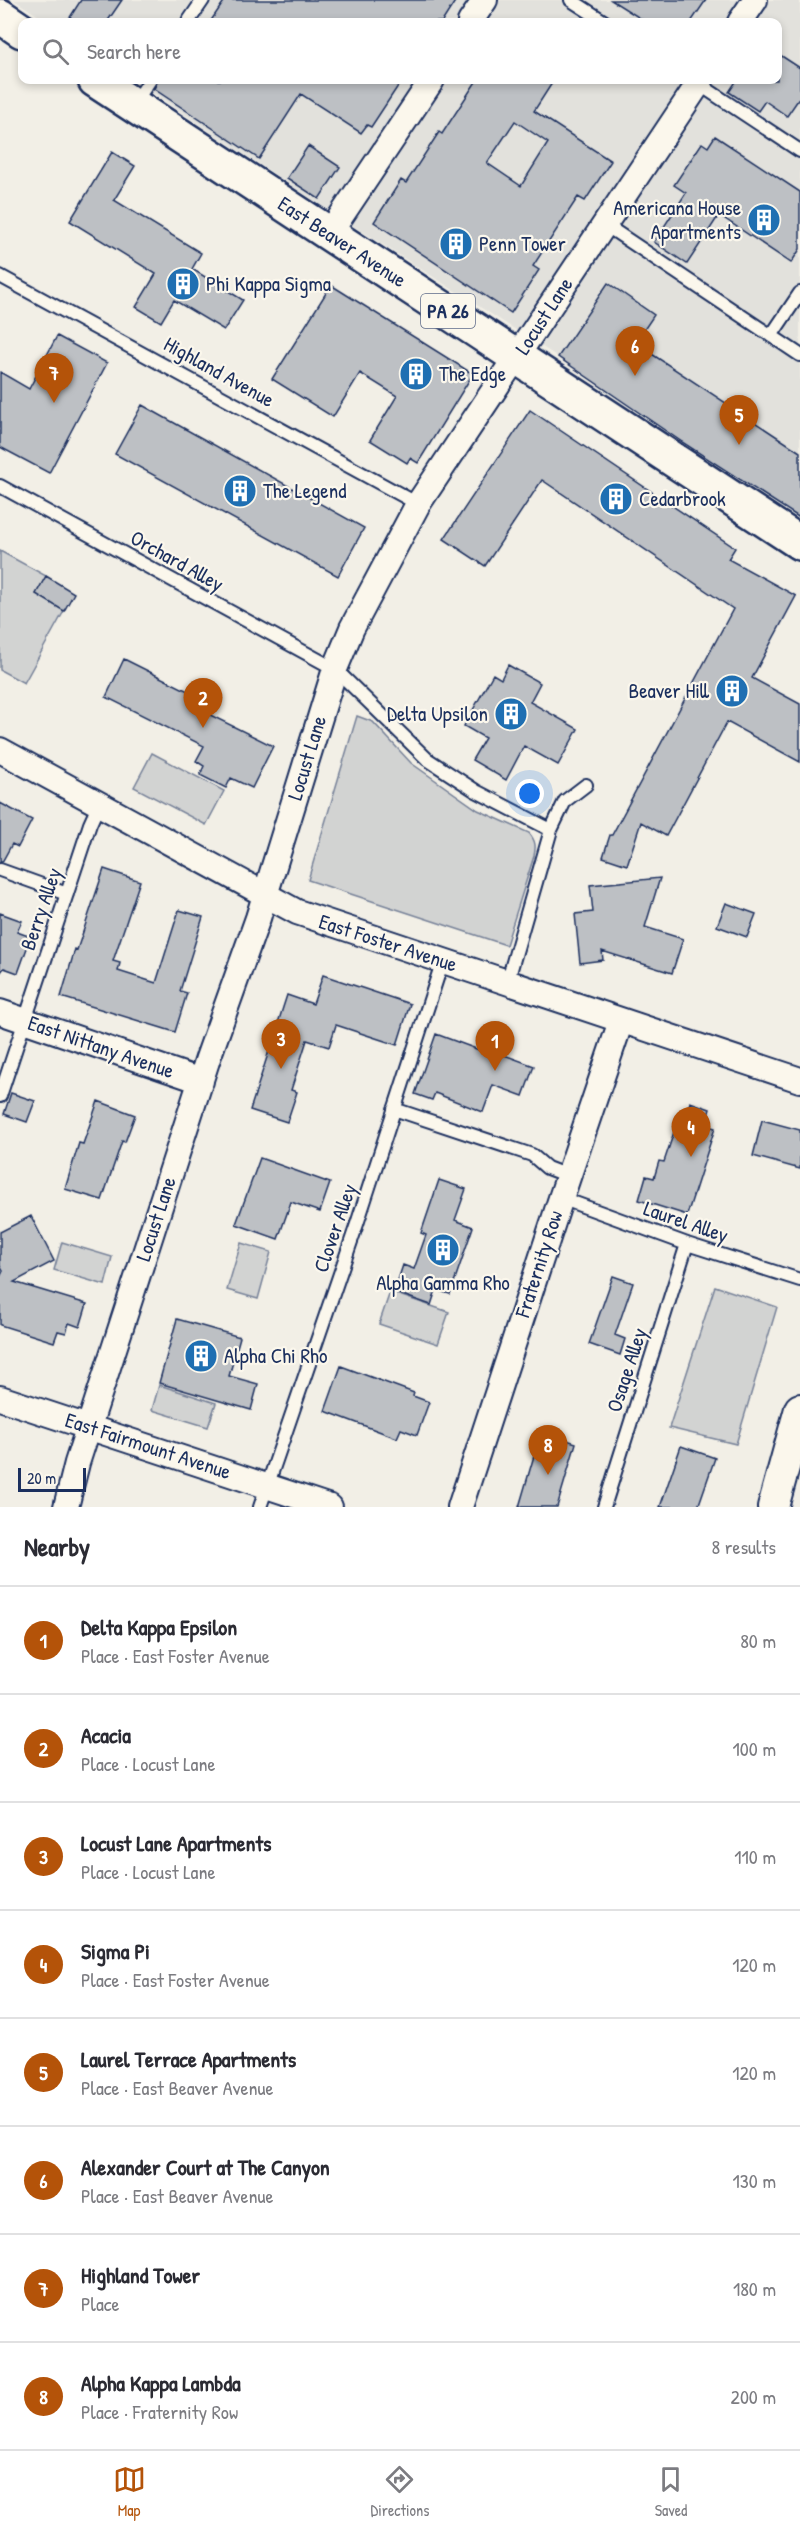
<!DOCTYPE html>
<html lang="en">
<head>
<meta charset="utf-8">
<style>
	body { margin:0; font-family:"Patrick Hand",sans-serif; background:#f2f2f3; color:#2b2b33 }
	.scale { position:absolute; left:18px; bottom:15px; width:68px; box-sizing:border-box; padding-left:6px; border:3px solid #1b2f5e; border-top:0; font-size:16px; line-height:21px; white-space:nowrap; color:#1b2f5e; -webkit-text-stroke:4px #fbf7ec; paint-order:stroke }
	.you { position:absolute; left:530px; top:794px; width:21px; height:21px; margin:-15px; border:4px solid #fff; border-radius:50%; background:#1a73e8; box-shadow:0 0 0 9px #1a73e833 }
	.badge { display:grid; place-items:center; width:39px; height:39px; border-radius:50%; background:#b45309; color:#fff; font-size:20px; font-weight:700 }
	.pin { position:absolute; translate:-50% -50px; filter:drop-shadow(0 2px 3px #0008) }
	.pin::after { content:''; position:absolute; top:32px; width:21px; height:18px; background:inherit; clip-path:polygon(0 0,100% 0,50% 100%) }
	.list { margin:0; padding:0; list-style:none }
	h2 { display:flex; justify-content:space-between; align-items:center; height:78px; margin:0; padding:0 24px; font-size:26px }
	h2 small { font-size:20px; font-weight:400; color:#7c7c81 }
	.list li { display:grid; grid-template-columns:39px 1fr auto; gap:18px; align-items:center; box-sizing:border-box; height:108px; padding:0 24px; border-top:2px solid #e1e1e2 }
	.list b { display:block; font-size:22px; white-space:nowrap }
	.list p { margin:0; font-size:20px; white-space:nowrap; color:#7c7c81 }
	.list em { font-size:20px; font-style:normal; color:#7c7c81 }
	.icon { flex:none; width:33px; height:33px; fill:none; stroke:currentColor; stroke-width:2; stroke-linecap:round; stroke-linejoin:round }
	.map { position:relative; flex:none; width:800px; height:1507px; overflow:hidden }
	.search { position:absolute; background:#fff; box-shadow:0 3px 9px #0003; left:18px; right:18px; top:18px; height:66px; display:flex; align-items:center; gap:15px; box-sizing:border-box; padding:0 21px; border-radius:12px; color:#7c7c81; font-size:22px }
	.sheet { height:942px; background:#fff }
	nav { display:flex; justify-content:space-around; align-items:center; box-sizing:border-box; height:84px; border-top:2px solid #e1e1e2; background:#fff; font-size:16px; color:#7c7c81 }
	nav a { display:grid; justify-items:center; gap:3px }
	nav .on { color:#b45309 }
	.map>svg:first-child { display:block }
</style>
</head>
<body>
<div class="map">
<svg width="800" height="1507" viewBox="0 0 800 1507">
	<rect width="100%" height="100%" fill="#f2efe6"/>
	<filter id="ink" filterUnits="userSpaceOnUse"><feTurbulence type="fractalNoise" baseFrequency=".0167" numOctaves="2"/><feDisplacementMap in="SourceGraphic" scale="12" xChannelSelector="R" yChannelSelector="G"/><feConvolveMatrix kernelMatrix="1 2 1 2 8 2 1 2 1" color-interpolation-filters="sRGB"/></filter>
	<g filter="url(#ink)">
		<!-- built -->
		<path fill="#e2e1dc" d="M14 0H800V518L682 442 558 357 321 205 133 80H778V22H48Z"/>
		<!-- green -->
		<path fill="#d2d3d2" stroke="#768198" stroke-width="1.5" d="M0 551 46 576 36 594 64 611 24 683 0 670Z
			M357 716 373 722 411 763 478 810 529 833C536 841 536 847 534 856L506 945 308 880Z
			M152 753 224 791 206 825 134 787Z
			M62 1242 112 1257 105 1285 54 1270Z
			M241 1243 271 1252 258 1299 227 1290Z
			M715 1286 777 1307 736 1444 669 1428Z
			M390 1292 449 1312 438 1344 379 1324Z
			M159 1385 216 1403 208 1427 152 1410Z"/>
		<!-- building -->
		<path fill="#bdc0c4" stroke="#1b2f5e" stroke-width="1.5" fill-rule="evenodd" d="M81 0H122L107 22H67Z
			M225 0H456L442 22H210Z
			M611 0H706L691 22H646Z
			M777 53 800 68V97L787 116 765 101 758 111 729 92 737 80H777Z
			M158 80H402L371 127 367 125 361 133 301 94 259 159 154 89Z
			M477 80H554L534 111 611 161 585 201 578 197 533 266 539 270 511 313 374 222 401 180 406 183 439 132 442 134ZM515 121 548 143 521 186 487 163Z
			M715 136 800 192V249L791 263 719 215 687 264 654 242 686 193 674 185 702 143 708 147Z
			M308 146 340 167 319 199 287 178Z
			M112 152 135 166 114 200 201 253 192 269 243 300 224 330 174 300 161 322 136 307 156 274 70 221Z
			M608 283 654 315 635 343 800 452V518L682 442 558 357Z
			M331 285 473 374 418 463 410 458 407 463 370 440 397 396 360 373 333 417 272 379Z
			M57 336 107 363 49 473 0 447V372L29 389Z
			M142 405 364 528 338 576 115 454Z
			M530 410 735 548 728 559 796 596 752 678 800 704V762L727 722 666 836 641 822 627 865 603 857 610 835H612L733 609 542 480 485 566 444 539Z
			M46 576 74 593 64 611 36 594Z
			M124 659 208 701 202 711 273 746 252 788 231 778 226 788 200 775 204 766 196 761 204 746 106 697Z
			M508 665 540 683 530 702 578 729 558 765 524 746 506 780 472 760 485 738 464 726 493 674 501 679Z
			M0 803 32 820 18 847 12 844 2 862H0Z
			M104 869 140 881 113 961 120 963 118 971 156 983 179 910 203 917 180 991 187 993 175 1032 61 997 75 949 77 950Z
			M660 878 645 927 683 939 672 973 602 951 603 960 580 963 575 914 593 912 590 885Z
			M726 903 756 914 747 937 717 926Z
			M0 913 22 921 17 932 31 937 18 973 4 968 0 973Z
			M323 975 410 1004 397 1045 336 1025 329 1047 307 1040 291 1090 297 1092 287 1122 250 1110 287 995 313 1004Z
			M436 1034 479 1050 480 1046 534 1066 523 1096 493 1085 483 1112 435 1093 432 1100 415 1094Z
			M11 1093 35 1101 27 1122 4 1114Z
			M98 1101 135 1115 125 1142 122 1141 102 1200 65 1189 79 1143 83 1144Z
			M690 1102 710 1109 705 1125 715 1128 687 1215 639 1200 646 1176 654 1178 659 1161 664 1162 679 1117 685 1119Z
			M762 1120 800 1130V1169L753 1156Z
			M260 1158 330 1183 320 1212 291 1202 278 1239 236 1224Z
			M439 1180 466 1189 455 1220 473 1227 450 1294 436 1290 431 1305 394 1292 403 1265 414 1269 426 1235 421 1233Z
			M31 1216 54 1261 14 1282 87 1304 80 1327 69 1323 66 1333 58 1331 54 1342 0 1325V1277L3 1271 0 1266V1232Z
			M613 1276 633 1283 615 1335 625 1339 620 1355 589 1344Z
			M177 1319 240 1337 229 1376 258 1384 251 1410 159 1383Z
			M341 1366 414 1393 413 1396 429 1402 417 1435 401 1429 397 1438 325 1411Z
			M541 1432 576 1443 557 1507H519Z
			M681 1446 715 1458 698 1507H660Z"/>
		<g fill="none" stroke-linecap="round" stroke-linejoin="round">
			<defs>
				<path id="service" d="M571 0 605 22
					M188 22 203 0
					M696 82 800 151
					M134 104 150 80
					M604 224 800 355
					M0 276 418 504
					M771 336 800 293
					M0 486 335 669 427 759 476 791 551 830
					M0 870 67 894
					M507 983 551 830 565 801 586 785
					M0 1096 90 824 99 804
					M394 1109 532 1155 547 1168 568 1176
					M561 1198 687 1244 800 1280
					M260 1507 357 1224 443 960
					M604 1507 687 1244"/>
				<path id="minor" d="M470 22 485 0
					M740 22 755 0
					M329 234 432 80
					M0 750 297 912 800 1080
					M0 1012 201 1081
					M0 1398 330 1507
					M66 1507 77 1463 145 1253 208 1058 258 918 335 669 352 628 418 504 701 80
					M460 1507 561 1198 621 1021"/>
				<path id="tertiary" d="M773 1507 800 1409"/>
				<path id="primary" d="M0 16 22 31
					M95 80 800 543"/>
			</defs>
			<!-- service casing -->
			<use href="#service" stroke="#1b2f5e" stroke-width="16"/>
			<!-- minor casing -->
			<use href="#minor" stroke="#1b2f5e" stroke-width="28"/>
			<!-- tertiary casing -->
			<use href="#tertiary" stroke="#1b2f5e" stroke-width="34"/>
			<!-- primary casing -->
			<use href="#primary" stroke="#1b2f5e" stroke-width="38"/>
			<!-- service -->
			<use href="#service" stroke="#fbf7ec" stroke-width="12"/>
			<!-- minor -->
			<use href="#minor" stroke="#fbf7ec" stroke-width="24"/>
			<!-- tertiary -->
			<use href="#tertiary" stroke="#fbf7ec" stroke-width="30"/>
			<!-- primary -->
			<use href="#primary" stroke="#fbf7ec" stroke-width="33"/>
		</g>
	</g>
	<!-- icons -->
	<defs>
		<symbol id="building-disc" viewBox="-11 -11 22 22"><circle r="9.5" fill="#1f6fb2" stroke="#fbf7ec"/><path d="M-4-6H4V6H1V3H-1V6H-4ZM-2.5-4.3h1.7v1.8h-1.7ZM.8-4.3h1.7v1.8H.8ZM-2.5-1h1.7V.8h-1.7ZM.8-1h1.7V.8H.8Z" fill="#fff"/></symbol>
	</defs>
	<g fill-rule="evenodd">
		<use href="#building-disc" x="745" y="201" width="38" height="38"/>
		<use href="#building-disc" x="437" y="225" width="38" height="38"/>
		<use href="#building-disc" x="164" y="265" width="38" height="38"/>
		<use href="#building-disc" x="397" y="355" width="38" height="38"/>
		<use href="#building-disc" x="221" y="472" width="38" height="38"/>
		<use href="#building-disc" x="597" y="480" width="38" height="38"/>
		<use href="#building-disc" x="713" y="672" width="38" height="38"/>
		<use href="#building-disc" x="492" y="695" width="38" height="38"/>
		<use href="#building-disc" x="424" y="1231" width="38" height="38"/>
		<use href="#building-disc" x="182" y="1337" width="38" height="38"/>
	</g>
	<g text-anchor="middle" stroke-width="4.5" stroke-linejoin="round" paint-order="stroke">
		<!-- shield labels -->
		<rect fill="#fbf7ec" stroke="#5e6b89" stroke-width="1.5" x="421" y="294" width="54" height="34" rx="4.5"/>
		<g font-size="20" font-weight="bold" fill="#1b2f5e">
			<text x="448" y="318">PA 26</text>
		</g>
		<!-- poi labels -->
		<g font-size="21" fill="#1b2f5e" stroke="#fbf7ec" text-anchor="start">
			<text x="741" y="215" text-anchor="end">Americana House<tspan x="741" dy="24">Apartments</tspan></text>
			<text x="479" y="251">Penn Tower</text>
			<text x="206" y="291">Phi Kappa Sigma</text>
			<text x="439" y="381">The Edge</text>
			<text x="263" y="498">The Legend</text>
			<text x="639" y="506">Cedarbrook</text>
			<text x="709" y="698" text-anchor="end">Beaver Hill</text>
			<text x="488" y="721" text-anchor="end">Delta Upsilon</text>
			<text x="443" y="1290" text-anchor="middle">Alpha Gamma Rho</text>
			<text x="224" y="1363">Alpha Chi Rho</text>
		</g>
		<!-- street labels -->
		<g font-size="21" fill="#1b2f5e" stroke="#fbf7ec">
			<text transform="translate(342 242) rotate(33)" y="7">East Beaver Avenue</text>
			<text transform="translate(544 316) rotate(-57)" y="7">Locust Lane</text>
			<text transform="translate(219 372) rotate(29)" y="7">Highland Avenue</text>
			<text transform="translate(177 561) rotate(29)" y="7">Orchard Alley</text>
			<text transform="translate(307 758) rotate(-73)" y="7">Locust Lane</text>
			<text transform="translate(41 909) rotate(-71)" y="7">Berry Alley</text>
			<text transform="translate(388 943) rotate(18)" y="7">East Foster Avenue</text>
			<text transform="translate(101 1047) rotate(19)" y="7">East Nittany Avenue</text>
			<text transform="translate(156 1219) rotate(-72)" y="7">Locust Lane</text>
			<text transform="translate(686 1222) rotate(19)" y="7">Laurel Alley</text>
			<text transform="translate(335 1228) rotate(-71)" y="7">Clover Alley</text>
			<text transform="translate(539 1264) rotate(-72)" y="7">Fraternity Row</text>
			<text transform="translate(627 1370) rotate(-72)" y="7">Osage Alley</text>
			<text transform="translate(148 1446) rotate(18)" y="7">East Fairmount Avenue</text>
		</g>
	</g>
</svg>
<div class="scale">20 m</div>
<div class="you"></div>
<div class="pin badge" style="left:495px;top:1071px">1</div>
<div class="pin badge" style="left:203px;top:728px">2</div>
<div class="pin badge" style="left:281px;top:1069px">3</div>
<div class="pin badge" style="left:691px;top:1157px">4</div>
<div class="pin badge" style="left:739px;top:445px">5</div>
<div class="pin badge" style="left:635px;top:376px">6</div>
<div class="pin badge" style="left:54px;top:403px">7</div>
<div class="pin badge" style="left:548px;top:1475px">8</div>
<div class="search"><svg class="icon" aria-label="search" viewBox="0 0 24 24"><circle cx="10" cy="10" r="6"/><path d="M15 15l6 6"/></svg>Search here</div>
</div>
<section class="sheet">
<h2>Nearby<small>8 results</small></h2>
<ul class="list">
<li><span class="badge">1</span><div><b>Delta Kappa Epsilon</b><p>Place · East Foster Avenue</p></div><em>80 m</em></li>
<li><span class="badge">2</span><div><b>Acacia</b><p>Place · Locust Lane</p></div><em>100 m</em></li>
<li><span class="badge">3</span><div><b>Locust Lane Apartments</b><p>Place · Locust Lane</p></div><em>110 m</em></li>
<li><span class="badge">4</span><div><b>Sigma Pi</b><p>Place · East Foster Avenue</p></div><em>120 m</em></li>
<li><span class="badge">5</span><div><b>Laurel Terrace Apartments</b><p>Place · East Beaver Avenue</p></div><em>120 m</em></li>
<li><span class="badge">6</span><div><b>Alexander Court at The Canyon</b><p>Place · East Beaver Avenue</p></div><em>130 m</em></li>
<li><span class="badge">7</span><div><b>Highland Tower</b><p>Place</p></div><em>180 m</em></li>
<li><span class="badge">8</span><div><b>Alpha Kappa Lambda</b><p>Place · Fraternity Row</p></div><em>200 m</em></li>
</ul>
</section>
<nav>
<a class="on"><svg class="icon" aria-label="map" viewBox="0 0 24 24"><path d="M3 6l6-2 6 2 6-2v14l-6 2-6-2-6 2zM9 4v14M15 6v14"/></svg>Map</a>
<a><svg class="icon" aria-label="directions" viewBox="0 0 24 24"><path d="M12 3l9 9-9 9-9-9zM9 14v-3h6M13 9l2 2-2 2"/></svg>Directions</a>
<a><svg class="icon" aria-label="saved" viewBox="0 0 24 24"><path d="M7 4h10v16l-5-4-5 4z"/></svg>Saved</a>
</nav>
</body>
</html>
